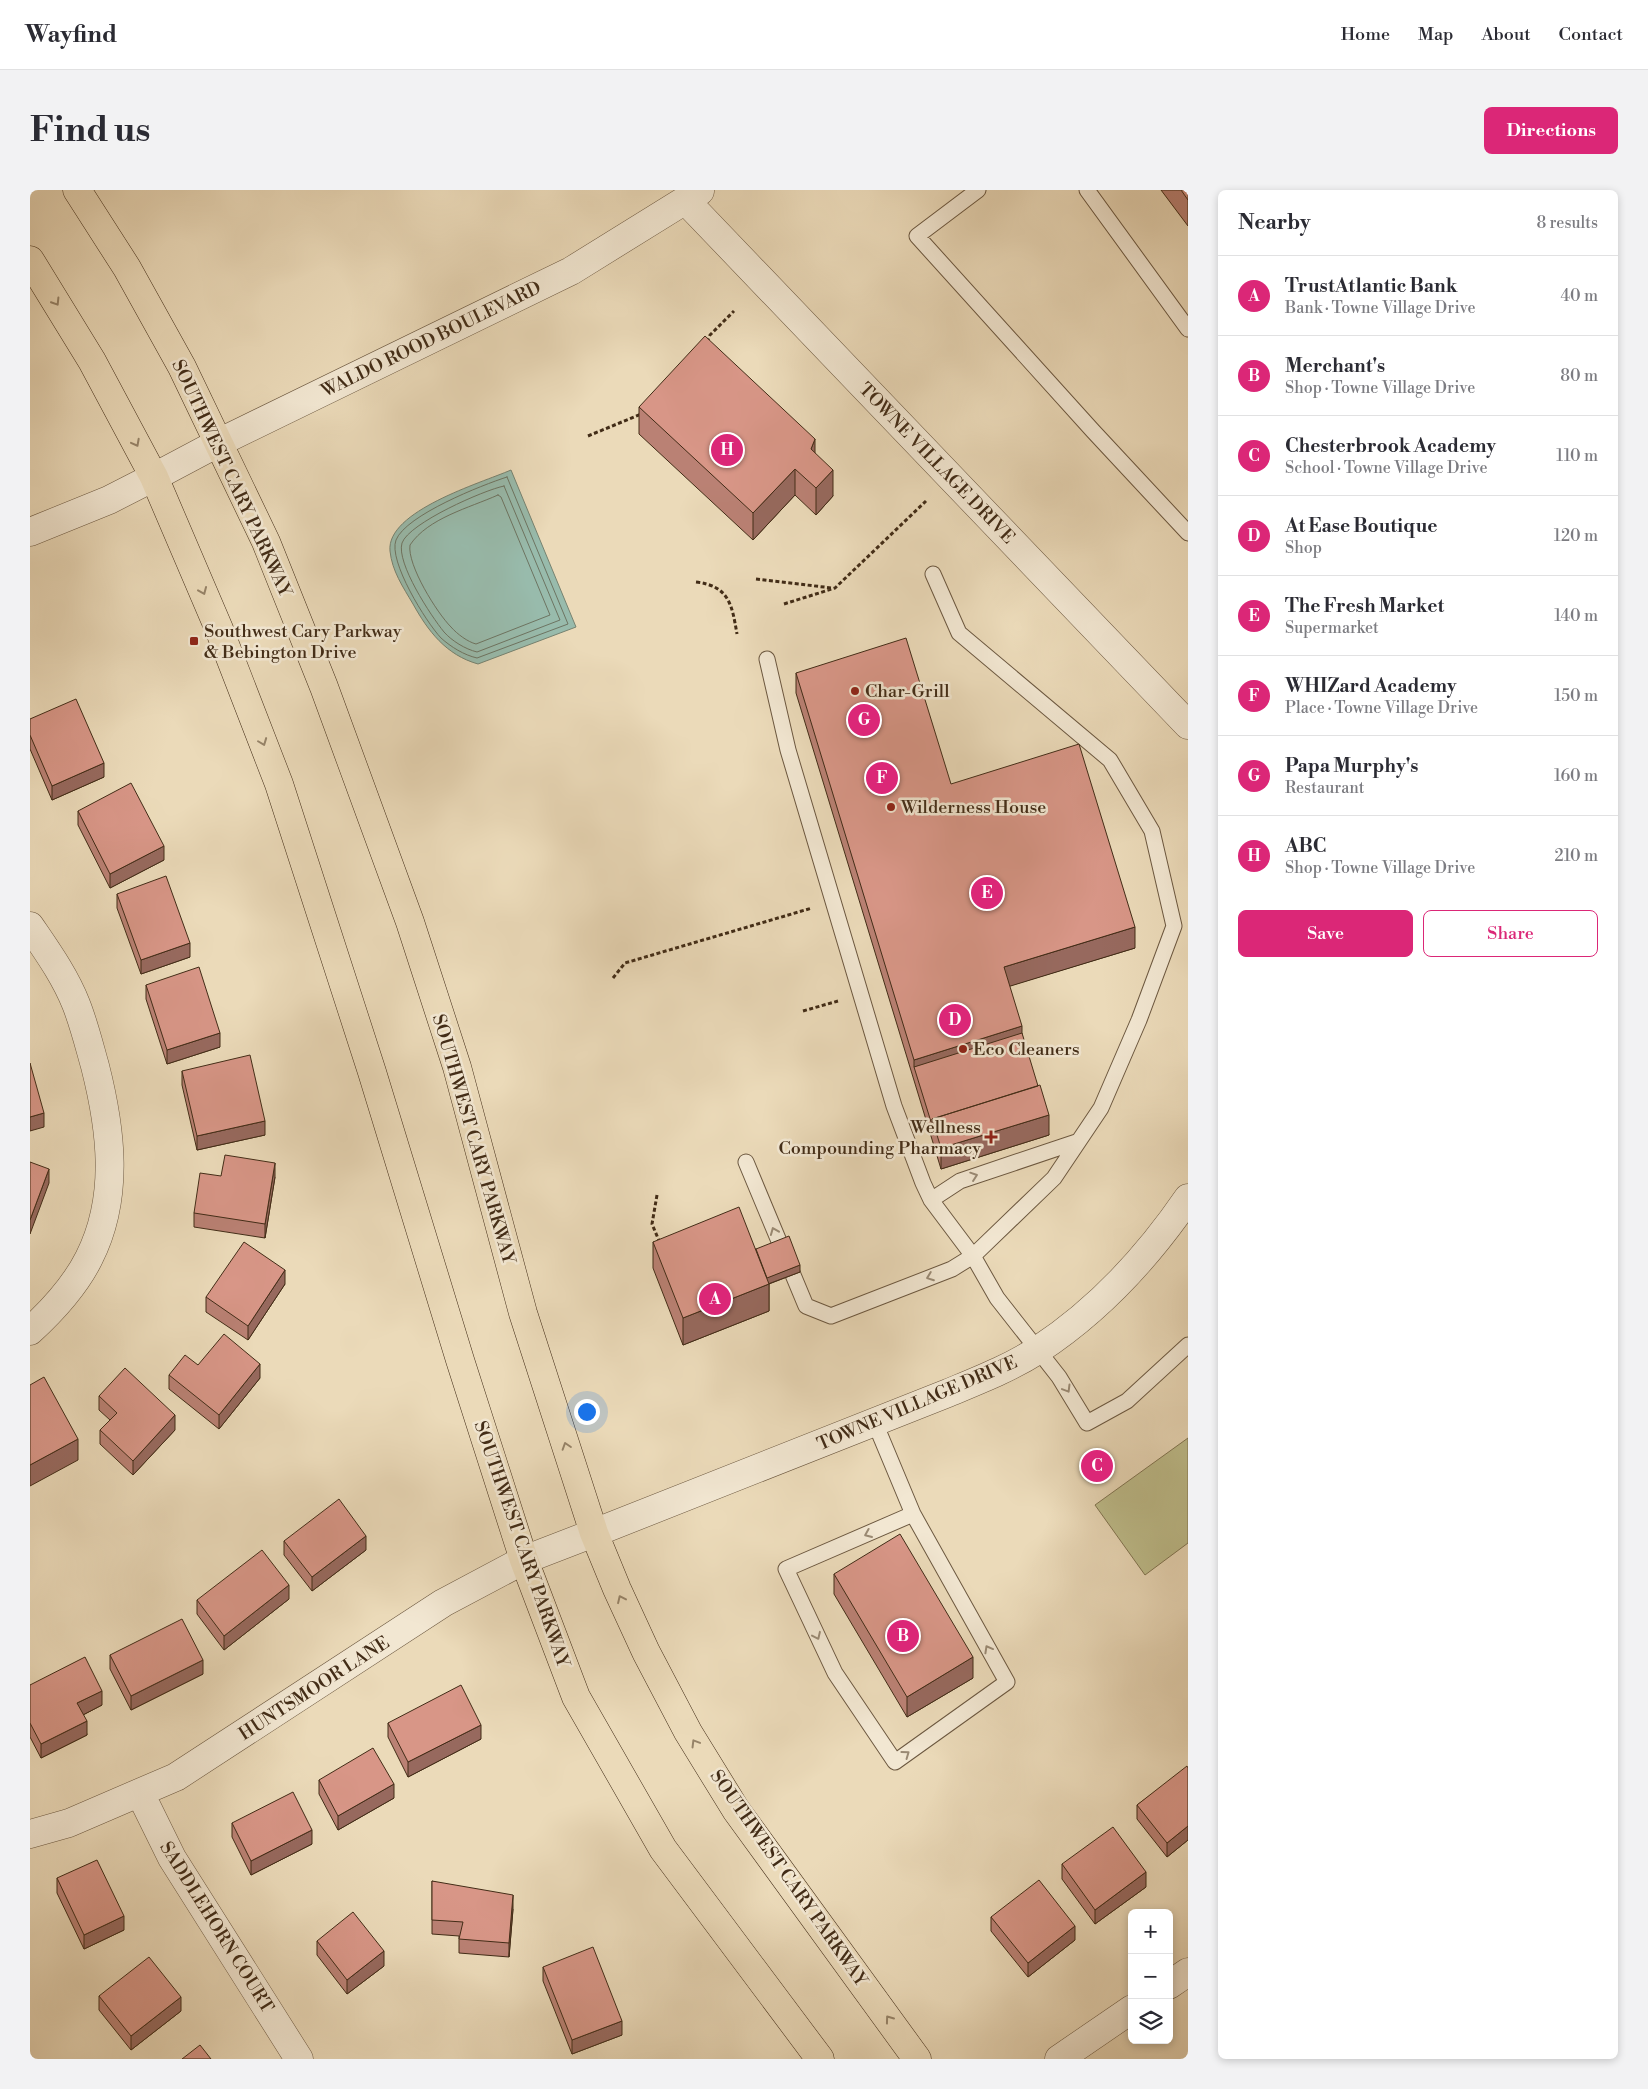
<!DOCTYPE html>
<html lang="en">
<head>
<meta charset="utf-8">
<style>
	body { margin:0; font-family:"Libre Bodoni",serif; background:#f2f2f3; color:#2b2b33 }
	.controls { position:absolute; right:15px; bottom:15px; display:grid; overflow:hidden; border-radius:8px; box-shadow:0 2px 8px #0003 }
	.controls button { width:45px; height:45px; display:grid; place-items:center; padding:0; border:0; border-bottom:1px solid #e1e1e2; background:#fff; color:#2b2b33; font:25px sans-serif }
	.you { position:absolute; left:556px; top:1221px; width:18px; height:18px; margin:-12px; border:4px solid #fff; border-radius:50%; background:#1a73e8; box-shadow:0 0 0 8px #1a73e833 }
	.badge { display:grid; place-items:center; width:32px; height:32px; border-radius:50%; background:#db2777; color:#fff; font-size:16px; font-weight:700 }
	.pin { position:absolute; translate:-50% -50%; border:2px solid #fff; box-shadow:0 1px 5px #0006 }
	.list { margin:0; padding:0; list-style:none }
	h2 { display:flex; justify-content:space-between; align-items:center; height:65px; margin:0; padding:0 20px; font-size:21px }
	h2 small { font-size:16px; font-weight:400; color:#7c7c81 }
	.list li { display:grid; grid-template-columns:32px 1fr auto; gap:15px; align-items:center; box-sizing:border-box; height:80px; padding:0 20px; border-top:1px solid #e1e1e2 }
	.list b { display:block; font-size:19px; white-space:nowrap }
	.list p { margin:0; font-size:16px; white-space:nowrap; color:#7c7c81 }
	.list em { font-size:16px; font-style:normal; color:#7c7c81 }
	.actions { display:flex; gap:10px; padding:15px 20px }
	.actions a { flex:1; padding:11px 0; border:1px solid #db2777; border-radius:8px; text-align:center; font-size:18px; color:#db2777 }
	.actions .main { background:#db2777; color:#fff }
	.icon { flex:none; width:28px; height:28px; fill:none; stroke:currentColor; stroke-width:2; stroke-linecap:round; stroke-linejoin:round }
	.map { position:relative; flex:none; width:1158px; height:1869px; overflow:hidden; border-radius:8px }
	header { display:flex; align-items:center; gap:30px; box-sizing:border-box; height:70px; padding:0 25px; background:#fff; border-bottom:1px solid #e1e1e2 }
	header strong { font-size:24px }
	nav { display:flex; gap:28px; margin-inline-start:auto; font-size:18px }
	.intro { display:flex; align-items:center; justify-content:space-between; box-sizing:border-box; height:120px; padding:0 30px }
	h1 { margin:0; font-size:35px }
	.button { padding:12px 22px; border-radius:8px; background:#db2777; color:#fff; font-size:18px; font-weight:700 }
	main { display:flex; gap:30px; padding:0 30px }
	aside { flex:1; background:#fff; border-radius:8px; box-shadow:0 2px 8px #0003 }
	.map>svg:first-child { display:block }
</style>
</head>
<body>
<header>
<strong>Wayfind</strong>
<nav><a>Home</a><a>Map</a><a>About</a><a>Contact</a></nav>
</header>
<div class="intro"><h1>Find us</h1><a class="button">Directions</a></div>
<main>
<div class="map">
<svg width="1158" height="1869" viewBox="0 0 1158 1869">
	<rect width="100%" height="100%" fill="#ebdab9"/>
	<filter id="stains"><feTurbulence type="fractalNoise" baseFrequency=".004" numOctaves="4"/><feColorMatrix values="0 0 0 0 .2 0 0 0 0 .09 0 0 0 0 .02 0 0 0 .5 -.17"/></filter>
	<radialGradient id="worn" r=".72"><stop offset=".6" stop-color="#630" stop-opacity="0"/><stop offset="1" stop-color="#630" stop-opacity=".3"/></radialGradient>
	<!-- grass -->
	<path fill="#bebd8b" stroke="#807451" d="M1158 1248V1353L1115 1385 1065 1315Z"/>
	<!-- water -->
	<path fill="#98bbac" stroke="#768270" d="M481 280 546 437 448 474C416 465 398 441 383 414 373 397 362 381 360 361 356 321 451 293 481 280Z"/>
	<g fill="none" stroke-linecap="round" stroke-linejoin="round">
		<!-- shore -->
		<path stroke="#6d7462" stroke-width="1" d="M477 287 538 434 447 468C434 465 421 457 411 448 396 432 358 371 366 350 376 325 452 295 477 287Z
			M474 296 530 430 447 462C435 459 422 451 414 442 401 426 366 373 372 353 379 333 454 300 474 296Z
			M468 305 471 307 520 425 446 454C438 452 427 444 421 437 407 423 377 375 380 355 398 328 439 318 468 305Z"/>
		<defs>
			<path id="service" d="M948 0 887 46 1063 241 1158 343
				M1057 0 1158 139
				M737 469 758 560 864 916 893 993 901 1010 943 1066 967 1108 1029 1187 1057 1233 1097 1211 1158 1155
				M716 972 776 1116 801 1126 922 1079 943 1066 1024 988 1071 918 1109 830 1144 736 1122 641 1080 570 929 443 903 384
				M901 1010 930 991 1049 951
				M845 1233 883 1324 977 1492 865 1572 805 1483 756 1379 883 1324"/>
			<path id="minor" d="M0 342 79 310 124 287
				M0 736C17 761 35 786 46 814 54 834 59 855 65 876 81 939 90 1007 59 1068 45 1096 23 1120 0 1141
				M110 1603 142 1668 269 1869
				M0 1644 39 1633 146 1587 413 1413 494 1370 564 1343
				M1139 1795 1158 1782
				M1029 1869 1102 1819"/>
			<path id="tertiary" d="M656 11 1158 535
				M124 287 188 253 541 81 670 1
				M564 1343 918 1203C949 1190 980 1178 1008 1160 1069 1120 1117 1068 1158 1008"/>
			<path id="primary" d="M47 0 97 78 152 177 236 352 294 497 380 732 427 877 493 1123 564 1343 587 1399 616 1462 658 1542 706 1620 887 1869
				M0 70 62 171 124 287 189 439 249 594 342 882 430 1170 494 1370 546 1507 633 1659 790 1869"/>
		</defs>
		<!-- service casing -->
		<use href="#service" stroke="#6c5840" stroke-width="17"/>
		<!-- minor casing -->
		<use href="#minor" stroke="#6c5840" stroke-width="29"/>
		<!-- tertiary casing -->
		<use href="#tertiary" stroke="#6c5840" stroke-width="29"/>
		<!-- primary casing -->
		<use href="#primary" stroke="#422c17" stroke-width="29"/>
		<!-- path -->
		<path stroke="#422c17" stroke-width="3" stroke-dasharray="4 2.5" stroke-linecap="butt" d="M677 152 680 145 704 121
			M558 246 611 224
			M726 389 802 398
			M666 392C700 396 702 416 707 444
			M754 414 805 398 896 311
			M583 788 595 773 782 718
			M773 821 808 811
			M627 1005 622 1034 630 1053"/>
		<!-- service -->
		<use href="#service" stroke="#f2e7d2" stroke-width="15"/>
		<!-- minor -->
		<use href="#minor" stroke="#f2e7d2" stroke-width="28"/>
		<!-- tertiary -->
		<use href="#tertiary" stroke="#f2e7d2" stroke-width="28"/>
		<!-- primary -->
		<use href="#primary" stroke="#ebdab9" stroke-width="28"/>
	</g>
	<!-- wall -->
	<path fill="#ba8174" stroke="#422c17" d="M1131 0H1158V36Z
		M609 217 785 263 803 306 786 325 765 305 723 350 609 244Z
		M766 483 1105 758 979 796 1019 945 911 979 766 503Z
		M0 529 74 587 22 610 0 559Z
		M48 621 134 670 80 698 48 635Z
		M87 704 160 767 111 784 87 718Z
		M116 795 190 857 137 874 116 809Z
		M152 881 235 945 167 960 152 895Z
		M191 986 245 987 235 1048 164 1037V1023Z
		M623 1052 726 1059 770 1082 739 1094V1121L653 1155 623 1078Z
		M255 1094 218 1150 176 1122V1107Z
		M168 1175 230 1188 189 1239 139 1199V1185Z
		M69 1206 145 1240 103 1285 70 1254V1240L80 1230 69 1220Z
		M254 1351 336 1360 282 1401 254 1365Z
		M804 1384 943 1488 877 1527 804 1404Z
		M259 1409 194 1460 167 1424V1410Z
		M80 1465 173 1484 101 1520 80 1479Z
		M0 1495 72 1515 53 1525 57 1545 11 1568 0 1547Z
		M358 1533 451 1549 378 1587 358 1547Z
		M1158 1578V1650L1137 1667 1107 1629V1615Z
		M289 1590 364 1608 308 1640 289 1604Z
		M202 1633 282 1654 221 1685 202 1647Z
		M1032 1674 1116 1697 1065 1734 1032 1689Z
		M27 1688 94 1740 54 1759 27 1703Z
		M402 1691 483 1719 479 1767 429 1763V1746L402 1744Z
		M961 1727 1045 1750 998 1787 961 1741Z
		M287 1751 354 1776 317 1804 287 1765Z
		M513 1777 592 1845 542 1864 513 1791Z
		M69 1806 151 1821 101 1860 69 1820Z"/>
	<!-- shaded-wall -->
	<path fill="#97695e" stroke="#422c17" d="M785 249V275L781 259Z
		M765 279V305L723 350V323Z
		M803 280V306L786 325V298Z
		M74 573V587L22 610V596Z
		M134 656V670L80 698V684Z
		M1105 737V758L974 798V777Z
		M160 753V767L111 784V770Z
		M992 836V857L884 877V870Z
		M190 843V857L137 874V860Z
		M14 923V937L0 941V927Z
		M1019 925V945L911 979V958Z
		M235 931V945L167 960V946Z
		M245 973V987L235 1048V1034Z
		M19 979V993L0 1044V1030Z
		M770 1075V1082L730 1097V1090Z
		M255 1080V1094L218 1150V1136Z
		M739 1094V1121L653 1155V1128Z
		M230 1174V1188L189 1239V1225Z
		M145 1225V1240L103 1285V1271Z
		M48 1249V1270L0 1296V1275Z
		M336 1346V1360L282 1401V1387Z
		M259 1395V1409L194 1460V1446Z
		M943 1467V1488L877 1527V1507Z
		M173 1470V1484L101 1520V1506Z
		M72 1501V1515L47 1528V1513Z
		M57 1531V1545L11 1568V1554Z
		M451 1535V1549L378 1587V1572Z
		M364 1594V1608L308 1640V1626Z
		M1158 1636V1650L1137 1667V1653Z
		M282 1640V1654L221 1685V1671Z
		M1116 1682V1697L1065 1734V1720Z
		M483 1705V1719L479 1767V1753Z
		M94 1726V1740L54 1759V1745Z
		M1045 1736V1750L998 1787V1773Z
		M354 1761V1776L317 1804V1790Z
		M151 1807V1821L101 1860V1846Z
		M592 1831V1845L542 1864V1850Z"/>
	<!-- building -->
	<path fill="#d89687" stroke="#422c17" d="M1151 0H1158V10Z
		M675 146 785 249 781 259 803 280 786 298 765 279 723 323 609 217Z
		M876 448 921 594 1049 554 1105 737 974 777 992 836 884 870 766 483Z
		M46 509 74 573 22 596 0 545V529Z
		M101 593 134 656 80 684 48 621Z
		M136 686 160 753 111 770 87 704Z
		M169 777 190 843 137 860 116 795Z
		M992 843 1008 896 902 929V935L884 877Z
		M220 865 235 931 167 946 152 881Z
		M0 873 14 923 0 927Z
		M1010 895 1019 925 911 958 902 929Z
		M195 965 245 973 235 1034 164 1023 170 983 191 986Z
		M0 972 19 979 0 1030Z
		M709 1017 739 1094 653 1128 623 1052Z
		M759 1046 770 1075 737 1088 726 1059Z
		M214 1052 255 1080 218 1136 176 1107Z
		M194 1144 230 1174 189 1225 139 1185 155 1165 168 1175Z
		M95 1178 145 1225 103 1271 70 1240 87 1223 69 1206Z
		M14 1187 48 1249 0 1275V1195Z
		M309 1309 336 1346 282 1387 254 1351Z
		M870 1344 943 1467 877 1507 804 1384Z
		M232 1360 259 1395 194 1446 167 1410Z
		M152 1429 173 1470 101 1506 80 1465Z
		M55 1467 72 1501 47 1513 57 1531 11 1554 0 1533V1495Z
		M431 1495 451 1535 378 1572 358 1533Z
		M343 1558 364 1594 308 1626 289 1590Z
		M1157 1576 1158 1578V1636L1137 1653 1107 1615Z
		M263 1602 282 1640 221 1671 202 1633Z
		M1083 1637 1116 1682 1065 1720 1032 1674Z
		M67 1670 94 1726 54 1745 27 1688Z
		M1009 1690 1045 1736 998 1773 961 1727Z
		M402 1691 483 1705 479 1753 429 1749 433 1732 402 1730Z
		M323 1722 354 1761 317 1790 287 1751Z
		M563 1757 592 1831 542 1850 513 1777Z
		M119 1767 151 1807 101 1846 69 1806Z
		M170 1855 181 1869H152Z"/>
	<!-- one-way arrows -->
	<defs><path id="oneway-chevron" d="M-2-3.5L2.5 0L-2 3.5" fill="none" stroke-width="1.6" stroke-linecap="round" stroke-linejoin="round" transform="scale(1.25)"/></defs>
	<g stroke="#968368">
		<use href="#oneway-chevron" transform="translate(26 112) rotate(58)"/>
		<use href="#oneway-chevron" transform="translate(106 253) rotate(62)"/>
		<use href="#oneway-chevron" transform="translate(173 401) rotate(67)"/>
		<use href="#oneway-chevron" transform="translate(233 552) rotate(69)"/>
		<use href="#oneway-chevron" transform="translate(536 1256) rotate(-108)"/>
		<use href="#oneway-chevron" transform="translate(591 1409) rotate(-115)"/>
		<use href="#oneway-chevron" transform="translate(665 1553) rotate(-121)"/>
		<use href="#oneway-chevron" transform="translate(859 1829) rotate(-126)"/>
	</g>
	<g stroke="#9a8a74">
		<use href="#oneway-chevron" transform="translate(944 986) rotate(-19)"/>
		<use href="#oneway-chevron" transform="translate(744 1041) rotate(-112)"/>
		<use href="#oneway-chevron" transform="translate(900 1087) rotate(159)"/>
		<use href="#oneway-chevron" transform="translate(1037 1199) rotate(59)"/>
		<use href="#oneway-chevron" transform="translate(838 1344) rotate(157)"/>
		<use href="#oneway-chevron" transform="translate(787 1446) rotate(65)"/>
		<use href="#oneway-chevron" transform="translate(958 1459) rotate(-119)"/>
		<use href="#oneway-chevron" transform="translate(876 1564) rotate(-36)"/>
	</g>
	<!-- markers -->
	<g fill="#8f2418" stroke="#f2e7d2" stroke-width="2">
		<rect x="159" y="446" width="10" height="10" rx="2.5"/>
		<circle cx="825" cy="501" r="5"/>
		<circle cx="861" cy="617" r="5"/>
		<circle cx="933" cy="859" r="5"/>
		<path d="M958.5 939.5h5v5h5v5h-5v5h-5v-5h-5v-5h5z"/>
	</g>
	<g text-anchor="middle" stroke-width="5" stroke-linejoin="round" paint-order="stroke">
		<!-- street labels -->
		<g font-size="18" fill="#422c17" stroke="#f2e7d2">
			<text transform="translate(401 149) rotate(-26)" y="6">WALDO ROOD BOULEVARD</text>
			<text transform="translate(907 273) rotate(46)" y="6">TOWNE VILLAGE DRIVE</text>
			<text transform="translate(202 288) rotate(65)" y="6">SOUTHWEST CARY PARKWAY</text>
			<text transform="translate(444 949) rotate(74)" y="6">SOUTHWEST CARY PARKWAY</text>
			<text transform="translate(887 1213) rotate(-23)" y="6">TOWNE VILLAGE DRIVE</text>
			<text transform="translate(492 1354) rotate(71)" y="6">SOUTHWEST CARY PARKWAY</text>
			<text transform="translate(284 1498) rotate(-33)" y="6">HUNTSMOOR LANE</text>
			<text transform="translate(759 1688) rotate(55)" y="6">SOUTHWEST CARY PARKWAY</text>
			<text transform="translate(187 1737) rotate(58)" y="6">SADDLEHORN COURT</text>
		</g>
		<!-- poi labels -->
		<g font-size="18" fill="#422c17" stroke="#f2e7d2" text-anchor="start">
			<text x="174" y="447">Southwest Cary Parkway<tspan x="174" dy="21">&amp; Bebington Drive</tspan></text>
			<text x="835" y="507">Char-Grill</text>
			<text x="871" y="623">Wilderness House</text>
			<text x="943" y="865">Eco Cleaners</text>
			<text x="951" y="943" text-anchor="end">Wellness<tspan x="951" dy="21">Compounding Pharmacy</tspan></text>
		</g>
	</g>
	<rect width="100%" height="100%" filter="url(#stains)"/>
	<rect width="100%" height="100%" fill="url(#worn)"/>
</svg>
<div class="controls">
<button>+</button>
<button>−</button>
<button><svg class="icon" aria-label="layers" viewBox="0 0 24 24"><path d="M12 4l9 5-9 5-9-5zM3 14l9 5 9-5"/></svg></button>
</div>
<div class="you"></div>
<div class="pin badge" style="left:685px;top:1109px">A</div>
<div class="pin badge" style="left:873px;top:1446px">B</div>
<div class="pin badge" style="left:1067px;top:1276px">C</div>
<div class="pin badge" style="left:925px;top:830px">D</div>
<div class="pin badge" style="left:957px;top:703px">E</div>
<div class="pin badge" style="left:852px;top:588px">F</div>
<div class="pin badge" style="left:834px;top:530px">G</div>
<div class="pin badge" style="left:697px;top:260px">H</div>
</div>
<aside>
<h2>Nearby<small>8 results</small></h2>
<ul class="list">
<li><span class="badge">A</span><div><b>TrustAtlantic Bank</b><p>Bank · Towne Village Drive</p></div><em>40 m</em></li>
<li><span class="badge">B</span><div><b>Merchant's</b><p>Shop · Towne Village Drive</p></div><em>80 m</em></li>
<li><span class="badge">C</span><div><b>Chesterbrook Academy</b><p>School · Towne Village Drive</p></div><em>110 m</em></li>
<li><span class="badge">D</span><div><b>At Ease Boutique</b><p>Shop</p></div><em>120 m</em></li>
<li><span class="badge">E</span><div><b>The Fresh Market</b><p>Supermarket</p></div><em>140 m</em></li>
<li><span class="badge">F</span><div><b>WHIZard Academy</b><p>Place · Towne Village Drive</p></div><em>150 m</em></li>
<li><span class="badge">G</span><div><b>Papa Murphy's</b><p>Restaurant</p></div><em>160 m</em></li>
<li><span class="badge">H</span><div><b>ABC</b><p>Shop · Towne Village Drive</p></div><em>210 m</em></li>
</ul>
<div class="actions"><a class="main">Save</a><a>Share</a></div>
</aside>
</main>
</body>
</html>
